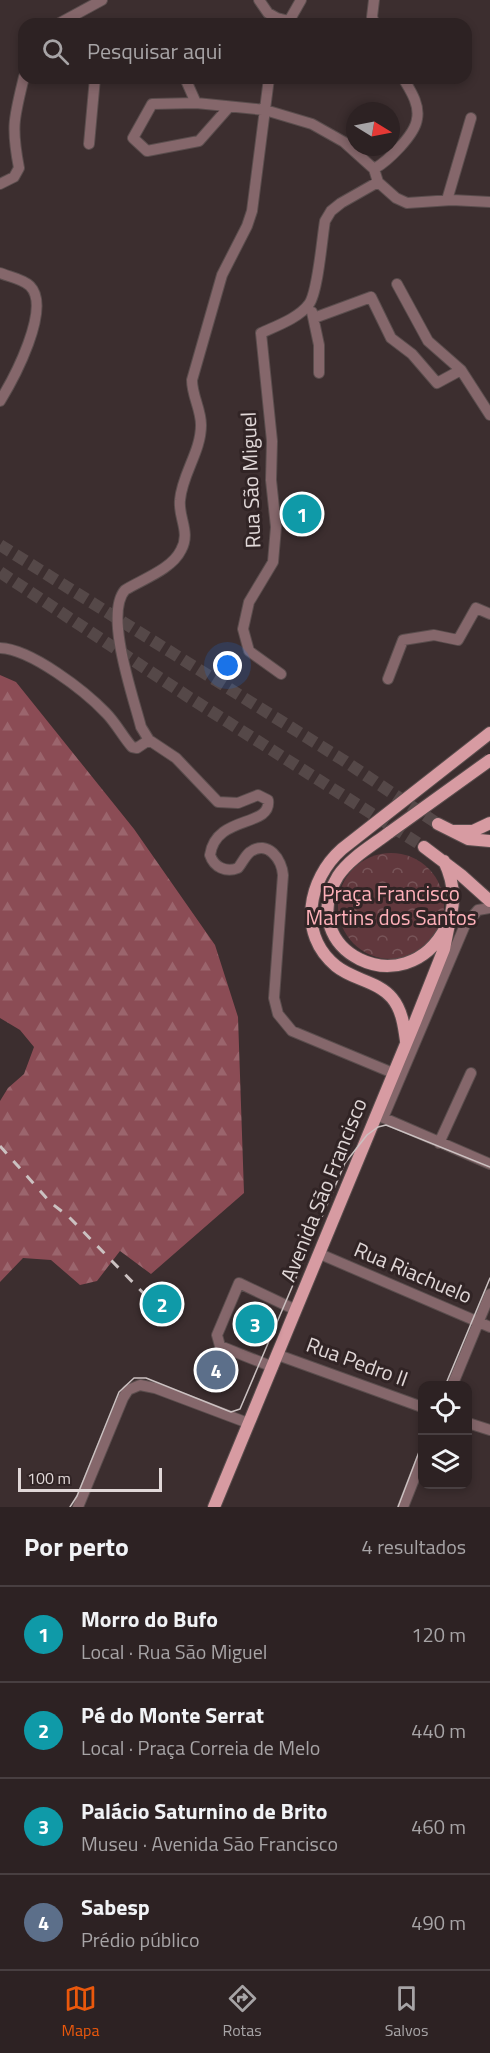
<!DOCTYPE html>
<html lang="pt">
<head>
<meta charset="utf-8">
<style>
	body { margin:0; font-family:"Titillium Web",sans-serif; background:#352a2b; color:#f1f3f6 }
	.controls { position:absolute; right:18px; bottom:18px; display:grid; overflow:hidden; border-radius:12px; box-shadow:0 3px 9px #0003 }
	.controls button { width:54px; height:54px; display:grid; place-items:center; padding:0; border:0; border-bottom:2px solid #483f41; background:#2d2223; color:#f1f3f6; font:30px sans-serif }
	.compass { position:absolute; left:346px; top:102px; width:54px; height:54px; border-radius:50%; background:#2d2223; box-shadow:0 3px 9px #0003; rotate:100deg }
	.scale { position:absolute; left:18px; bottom:15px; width:144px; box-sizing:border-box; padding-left:6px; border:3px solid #e1d8d8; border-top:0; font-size:16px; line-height:21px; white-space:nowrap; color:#e1d8d8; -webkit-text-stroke:4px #312425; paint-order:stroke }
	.you { position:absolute; left:228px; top:666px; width:21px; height:21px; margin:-15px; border:4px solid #fff; border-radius:50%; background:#1a73e8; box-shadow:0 0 0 9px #1a73e833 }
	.badge { display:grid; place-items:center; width:39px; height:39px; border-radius:50%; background:#ea580c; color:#fff; font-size:20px; font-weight:700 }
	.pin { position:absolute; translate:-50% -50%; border:3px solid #fff; box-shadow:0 2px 6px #0006 }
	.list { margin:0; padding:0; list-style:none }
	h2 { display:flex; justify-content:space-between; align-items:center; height:78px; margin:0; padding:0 24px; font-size:26px }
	h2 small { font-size:20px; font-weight:400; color:#a7a4a6 }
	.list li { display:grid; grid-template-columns:39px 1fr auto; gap:18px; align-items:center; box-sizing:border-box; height:96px; padding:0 24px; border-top:2px solid #483f41 }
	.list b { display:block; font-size:22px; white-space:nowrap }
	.list p { margin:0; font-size:20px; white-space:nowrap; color:#a7a4a6 }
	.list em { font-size:20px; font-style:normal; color:#a7a4a6 }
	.icon { flex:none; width:33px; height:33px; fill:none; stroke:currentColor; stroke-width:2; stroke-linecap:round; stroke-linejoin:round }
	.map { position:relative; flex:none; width:490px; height:1507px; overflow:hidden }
	.search { position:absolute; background:#2d2223; box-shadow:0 3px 9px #0003; left:18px; right:18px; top:18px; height:66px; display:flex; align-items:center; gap:15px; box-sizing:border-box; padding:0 21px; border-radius:18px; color:#a7a4a6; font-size:22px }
	.sheet { height:462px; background:#2d2223 }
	nav { display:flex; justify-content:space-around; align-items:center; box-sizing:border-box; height:84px; border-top:2px solid #483f41; background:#2d2223; font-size:16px; color:#a7a4a6 }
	nav a { display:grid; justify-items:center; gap:3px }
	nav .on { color:#ea580c }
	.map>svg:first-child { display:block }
</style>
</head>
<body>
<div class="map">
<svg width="490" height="1507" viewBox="0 0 490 1507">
	<defs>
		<pattern id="forest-firs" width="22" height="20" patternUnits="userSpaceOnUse" patternTransform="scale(1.5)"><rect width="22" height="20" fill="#8b4c55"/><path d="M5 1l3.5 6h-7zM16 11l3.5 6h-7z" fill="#9b656d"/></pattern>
		<pattern id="park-crowns" width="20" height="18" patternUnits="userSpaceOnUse" patternTransform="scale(1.5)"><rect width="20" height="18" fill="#61383d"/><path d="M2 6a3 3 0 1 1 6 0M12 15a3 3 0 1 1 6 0" fill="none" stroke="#775458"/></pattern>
	</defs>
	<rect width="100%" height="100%" fill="#3c2e2f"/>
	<!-- forest -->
	<path fill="url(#forest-firs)" d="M0 675 16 682 134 829 215 945 238 1017 244 1193 151 1274 120 1251 97 1281 80 1285 51 1260 23 1258 0 1282V1101L8 1088 24 1074 34 1047 20 1030 0 1018Z"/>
	<!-- park -->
	<path fill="url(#park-crowns)" d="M338 906a53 53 0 1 1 106 0a53 53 0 1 1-106 0Z"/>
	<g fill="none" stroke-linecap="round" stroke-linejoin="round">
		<!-- major-tunnel -->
		<path stroke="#554848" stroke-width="12" stroke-dasharray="12 6" stroke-linecap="butt" d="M0 545 343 760 438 824
			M0 572 187 696 424 847"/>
		<defs>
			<path id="minor" d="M259 0 268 13 277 18 276 24
				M374 0 372 17 375 24
				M277 18 289 21 301 0
				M58 24 102 0
				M185 78 196 103
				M269 78 252 211 247 226 222 275 192 380C192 396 201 409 201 425 201 452 182 474 180 500 178 518 191 532 181 550 172 569 143 579 125 590 104 614 133 696 141 727L149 740 176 758 218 802 238 803 258 795 268 800C272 828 216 814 210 855 214 867 226 873 238 868 242 863 245 856 250 852 268 839 282 860 283 875L274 998 278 1014 292 1031 393 1073
				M229 107 199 141 147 151 133 138 152 104 196 103 265 110 312 124 344 142 374 169 378 182 396 198 407 203 452 200 490 202
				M89 144 95 78
				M374 169C388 161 415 135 417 119 420 104 410 90 403 78
				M0 184 14 177 19 168C11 126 14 118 24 77
				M447 200 471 118
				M0 273C10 277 23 279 30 286 52 308 13 380 0 401
				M397 284 428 341 461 370 490 415
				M312 312 319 345V373
				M314 318 371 297 391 338 412 354 437 383 461 370
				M0 648C31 649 85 691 106 713 116 723 123 737 132 747L137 748 149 740
				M281 674 249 651 243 629 249 602 273 562 276 527 271 480 272 441 261 333C276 326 299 318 309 304 318 292 322 238 325 221L331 211 341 203 378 182
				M388 679 403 640 434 635 458 640 476 608 490 614
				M377 1115 490 1164
				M383 1118 465 925 478 910 490 908
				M439 1143 471 1073
				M320 1254 490 1327
				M278 1355 422 1407
				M273 1367 220 1346 217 1335 239 1283 296 1310
				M452 1386 490 1294
				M468 1423 490 1430
				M78 1507 123 1398 128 1390 140 1385 155 1388 248 1423
				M403 1507 422 1459"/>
			<path id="major" d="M438 824 468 839 490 841
				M454 831H473L490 823
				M390 832C373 845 350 858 338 876 293 950 405 1007 446 927 457 905 454 882 444 861
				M424 847 461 875 490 901
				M406 1041C404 1026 402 1010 392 998 378 981 353 980 336 966 297 934 308 879 342 849L490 733
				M214 1507 415 1022 444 949 450 919"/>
		</defs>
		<!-- minor casing -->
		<use href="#minor" stroke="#5a4d4d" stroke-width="12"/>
		<!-- major casing -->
		<use href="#major" stroke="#5a4d4d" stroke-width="14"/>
		<!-- minor -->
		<use href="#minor" stroke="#85676b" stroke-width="10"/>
		<!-- major -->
		<use href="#major" stroke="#d79ba2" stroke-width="12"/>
		<!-- tram -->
		<path stroke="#cbc1c1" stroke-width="1.5" d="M445 1386 490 1278
			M70 1507 77 1496 119 1392 134 1378H146L231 1412 240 1409 345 1163 367 1135 378 1127 386 1125 490 1167
			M398 1507 422 1444"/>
		<!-- rail -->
		<path stroke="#cbc1c1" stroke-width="3" stroke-dasharray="10 10" stroke-linecap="butt" d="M0 1146 51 1203 68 1216 152 1302"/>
		<defs>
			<path id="major-bridge" d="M390 832 490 760"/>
		</defs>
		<!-- major-bridge casing -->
		<use href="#major-bridge" stroke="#5a4d4d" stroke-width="14" stroke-linecap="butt"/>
		<!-- major-bridge -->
		<use href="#major-bridge" stroke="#d79ba2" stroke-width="12"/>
	</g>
	<g text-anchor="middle" stroke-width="6" stroke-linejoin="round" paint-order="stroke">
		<!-- street labels -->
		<g font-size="21" fill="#e1d8d8" stroke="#312425">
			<text transform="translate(251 480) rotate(-92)" y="7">Rua São Miguel</text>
			<text transform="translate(324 1190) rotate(-68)" y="7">Avenida São Francisco</text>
			<text transform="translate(413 1273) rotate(23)" y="7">Rua Riachuelo</text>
			<text transform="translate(357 1362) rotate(20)" y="7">Rua Pedro II</text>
		</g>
		<!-- park labels -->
		<g font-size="21" fill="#feb0b9" stroke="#312425">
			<text x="391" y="901">Praça Francisco<tspan x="391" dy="24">Martins dos Santos</tspan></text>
		</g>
	</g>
</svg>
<div class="controls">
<button><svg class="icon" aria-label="locate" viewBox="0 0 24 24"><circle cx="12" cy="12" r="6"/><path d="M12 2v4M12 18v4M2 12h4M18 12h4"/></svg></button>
<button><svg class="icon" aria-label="layers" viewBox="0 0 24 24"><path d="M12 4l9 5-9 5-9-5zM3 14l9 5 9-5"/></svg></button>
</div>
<svg class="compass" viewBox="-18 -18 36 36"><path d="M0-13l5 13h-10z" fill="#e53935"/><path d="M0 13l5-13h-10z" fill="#a7a4a6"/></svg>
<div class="scale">100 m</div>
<div class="you"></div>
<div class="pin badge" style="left:302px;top:514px;background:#0f9aa8">1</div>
<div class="pin badge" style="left:162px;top:1304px;background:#0f9aa8">2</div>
<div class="pin badge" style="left:255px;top:1324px;background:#0f9aa8">3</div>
<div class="pin badge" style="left:216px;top:1370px;background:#5c6f8a">4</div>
<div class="search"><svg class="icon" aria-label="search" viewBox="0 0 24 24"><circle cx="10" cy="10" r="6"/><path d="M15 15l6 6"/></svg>Pesquisar aqui</div>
</div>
<section class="sheet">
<h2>Por perto<small>4 resultados</small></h2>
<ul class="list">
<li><span class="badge" style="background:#0f9aa8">1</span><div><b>Morro do Bufo</b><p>Local · Rua São Miguel</p></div><em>120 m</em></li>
<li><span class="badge" style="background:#0f9aa8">2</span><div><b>Pé do Monte Serrat</b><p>Local · Praça Correia de Melo</p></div><em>440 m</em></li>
<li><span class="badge" style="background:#0f9aa8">3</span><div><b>Palácio Saturnino de Brito</b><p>Museu · Avenida São Francisco</p></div><em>460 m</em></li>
<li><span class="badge" style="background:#5c6f8a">4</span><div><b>Sabesp</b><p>Prédio público</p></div><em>490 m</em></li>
</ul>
</section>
<nav>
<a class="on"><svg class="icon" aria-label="map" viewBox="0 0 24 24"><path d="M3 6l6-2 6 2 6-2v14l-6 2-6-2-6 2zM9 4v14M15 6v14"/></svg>Mapa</a>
<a><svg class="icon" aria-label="directions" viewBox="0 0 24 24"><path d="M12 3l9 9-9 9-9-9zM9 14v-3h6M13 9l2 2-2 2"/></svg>Rotas</a>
<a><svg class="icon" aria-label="saved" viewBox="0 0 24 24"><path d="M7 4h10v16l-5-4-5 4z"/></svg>Salvos</a>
</nav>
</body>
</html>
